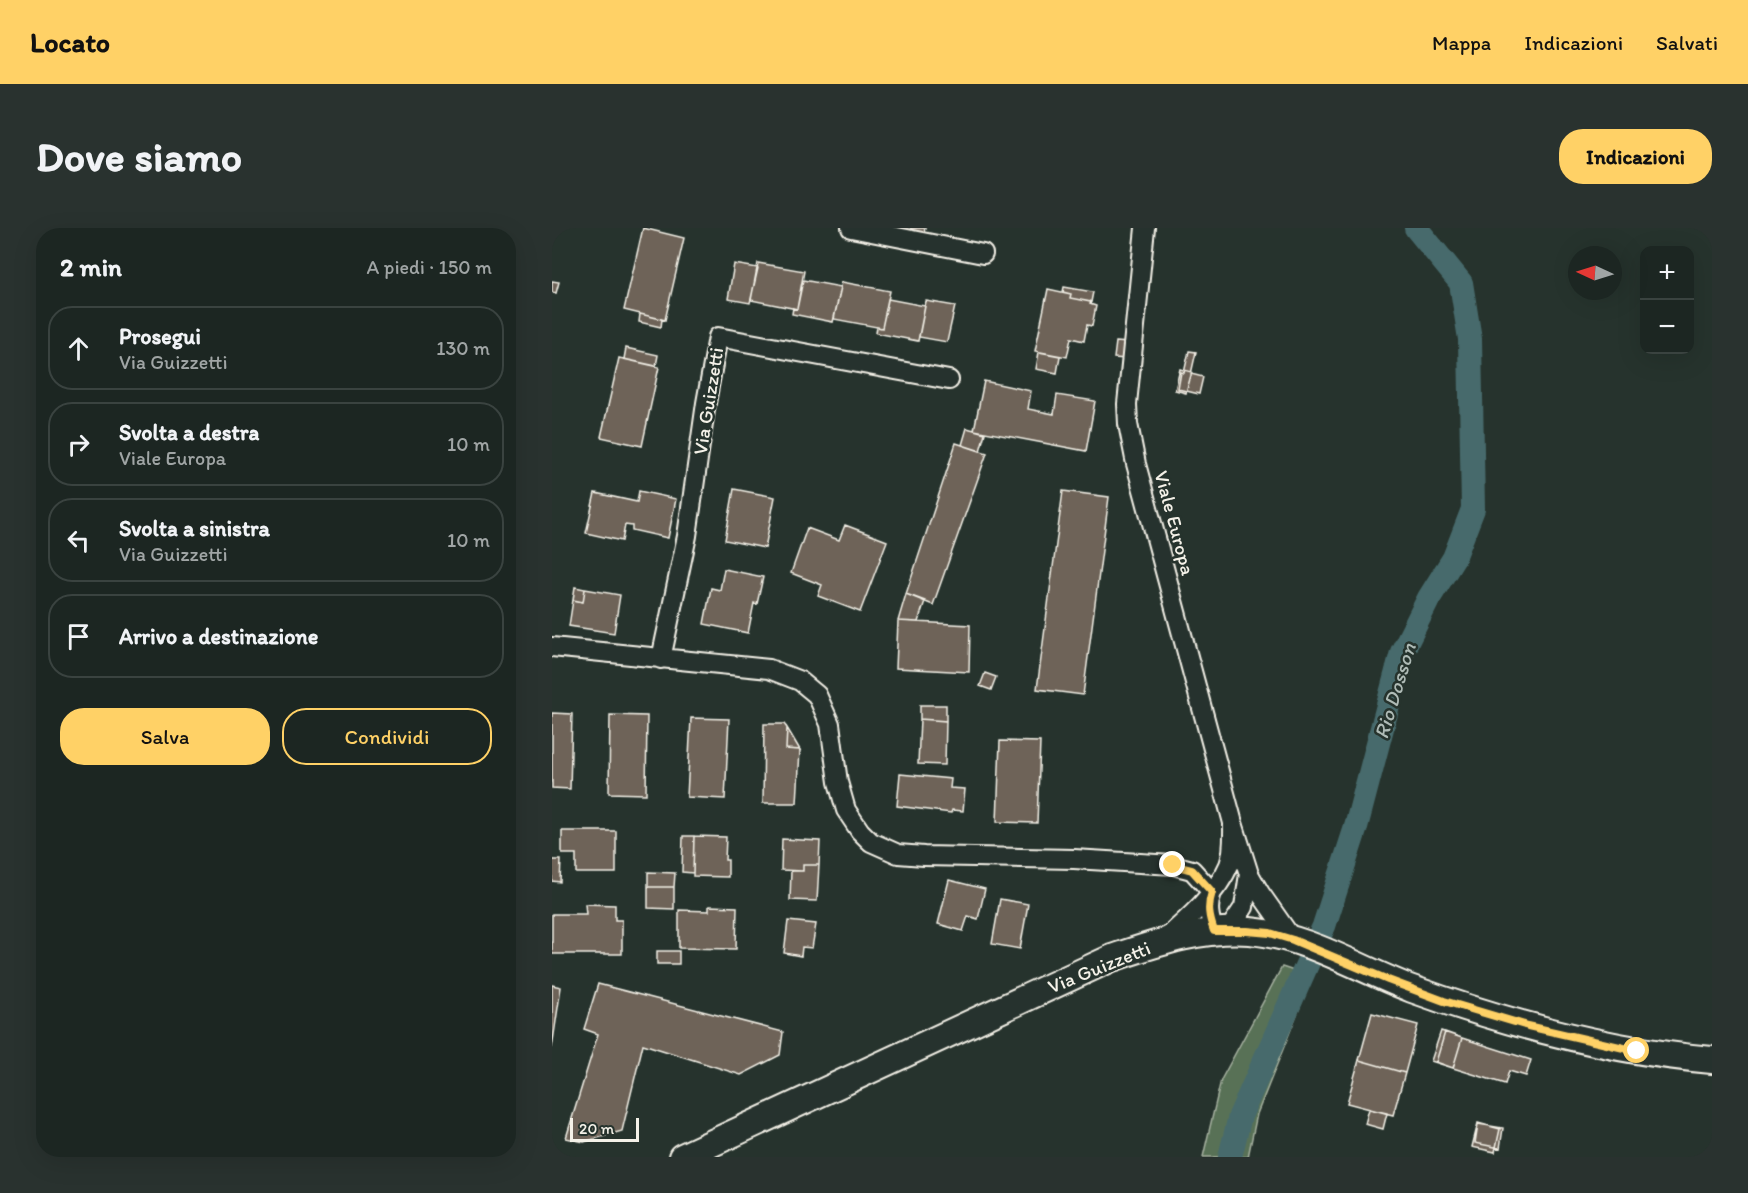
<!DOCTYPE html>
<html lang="it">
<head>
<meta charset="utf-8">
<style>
	body { margin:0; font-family:Itim,sans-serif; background:#29322f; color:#f1f3f6 }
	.controls { position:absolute; right:18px; top:18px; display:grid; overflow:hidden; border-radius:12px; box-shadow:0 6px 24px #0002 }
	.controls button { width:54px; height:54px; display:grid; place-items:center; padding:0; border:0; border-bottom:2px solid #3a4340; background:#1c2622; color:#f1f3f6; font:30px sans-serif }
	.compass { position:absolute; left:1016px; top:18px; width:54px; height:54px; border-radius:50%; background:#1c2622; box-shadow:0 6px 24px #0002; rotate:274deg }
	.scale { position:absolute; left:18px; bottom:15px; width:69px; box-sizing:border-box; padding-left:6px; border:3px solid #f4f1e8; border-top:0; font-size:16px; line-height:21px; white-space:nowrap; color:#f4f1e8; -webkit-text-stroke:4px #26332d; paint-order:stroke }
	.stop { position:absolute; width:18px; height:18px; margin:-14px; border:4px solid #ffd166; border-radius:50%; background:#fff }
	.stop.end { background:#ffd166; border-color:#fff; box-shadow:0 2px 6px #0008 }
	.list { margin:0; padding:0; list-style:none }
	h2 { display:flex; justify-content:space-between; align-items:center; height:78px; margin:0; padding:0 24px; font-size:26px }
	h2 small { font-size:20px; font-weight:400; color:#a0a5a5 }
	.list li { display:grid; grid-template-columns:39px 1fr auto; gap:18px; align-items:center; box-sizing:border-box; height:84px; margin:0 12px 12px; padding:0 12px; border:2px solid #3a4340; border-radius:24px }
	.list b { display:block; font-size:22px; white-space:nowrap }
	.list p { margin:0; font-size:20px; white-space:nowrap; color:#a0a5a5 }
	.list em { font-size:20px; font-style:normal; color:#a0a5a5 }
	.actions { display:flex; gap:12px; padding:18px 24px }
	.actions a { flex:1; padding:14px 0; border:2px solid #ffd166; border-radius:24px; text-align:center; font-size:21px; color:#ffd166 }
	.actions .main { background:#ffd166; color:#111 }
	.icon { flex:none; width:33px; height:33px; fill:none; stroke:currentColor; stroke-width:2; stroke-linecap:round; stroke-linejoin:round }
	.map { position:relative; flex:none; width:1160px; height:929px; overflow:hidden; border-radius:24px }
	header { display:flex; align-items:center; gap:36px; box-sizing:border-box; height:84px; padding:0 30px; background:#ffd166; color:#111 }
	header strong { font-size:28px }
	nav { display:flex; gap:33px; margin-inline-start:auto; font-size:21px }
	.intro { display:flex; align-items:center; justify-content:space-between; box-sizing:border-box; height:144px; padding:0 36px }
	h1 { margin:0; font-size:42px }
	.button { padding:15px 27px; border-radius:24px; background:#ffd166; color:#111; font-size:21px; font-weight:700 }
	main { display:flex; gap:36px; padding:0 36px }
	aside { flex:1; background:#1c2622; border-radius:24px; box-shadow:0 6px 24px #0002 }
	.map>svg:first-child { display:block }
</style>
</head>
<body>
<header>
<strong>Locato</strong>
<nav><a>Mappa</a><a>Indicazioni</a><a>Salvati</a></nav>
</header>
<div class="intro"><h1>Dove siamo</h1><a class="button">Indicazioni</a></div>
<main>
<aside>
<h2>2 min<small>A piedi · 150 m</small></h2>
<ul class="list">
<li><svg class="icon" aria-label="ahead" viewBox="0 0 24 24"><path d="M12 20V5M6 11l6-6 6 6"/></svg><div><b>Prosegui</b><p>Via Guizzetti</p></div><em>130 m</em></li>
<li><svg class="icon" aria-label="right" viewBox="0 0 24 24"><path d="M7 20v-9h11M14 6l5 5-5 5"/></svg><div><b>Svolta a destra</b><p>Viale Europa</p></div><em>10 m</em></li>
<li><svg class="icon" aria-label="left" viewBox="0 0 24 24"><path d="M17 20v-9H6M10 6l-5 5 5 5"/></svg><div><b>Svolta a sinistra</b><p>Via Guizzetti</p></div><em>10 m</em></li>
<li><svg class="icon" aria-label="arrive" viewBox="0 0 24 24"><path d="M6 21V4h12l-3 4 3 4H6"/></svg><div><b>Arrivo a destinazione</b></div></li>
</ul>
<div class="actions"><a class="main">Salva</a><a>Condividi</a></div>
</aside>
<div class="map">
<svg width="1160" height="929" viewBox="0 0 1160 929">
	<rect width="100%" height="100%" fill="#26332d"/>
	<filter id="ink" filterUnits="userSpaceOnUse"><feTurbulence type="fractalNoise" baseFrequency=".0167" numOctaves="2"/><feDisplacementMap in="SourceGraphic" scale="12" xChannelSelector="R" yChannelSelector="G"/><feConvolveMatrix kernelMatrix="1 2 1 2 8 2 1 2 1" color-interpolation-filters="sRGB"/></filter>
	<g filter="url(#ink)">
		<!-- green -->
		<path fill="#587157" stroke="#a6b1a0" stroke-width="1.5" d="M730 739 760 749 705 886 696 929H651L669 852Z"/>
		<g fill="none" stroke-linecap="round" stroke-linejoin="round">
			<!-- canal -->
			<path stroke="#476b6c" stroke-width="24" d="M678 929 688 888 772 698 804 599 850 424 877 370 902 330 921 281 918 111 909 55 864 0"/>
		</g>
		<!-- building -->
		<path fill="#6e6458" stroke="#f4f1e8" stroke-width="1.5" d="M91 0 132 10 113 92 72 82Z
			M359 0H373L371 8 357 4Z
			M206 35 252 43 245 81 199 72Z
			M182 36 206 40 198 75 176 71Z
			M251 52 289 59 281 94 240 86 241 80 245 81Z
			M0 53 7 54 4 65 0 64Z
			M290 54 338 63 330 100 282 91Z
			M512 59 541 64 539 74 518 70 519 66 511 64Z
			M496 61 519 66 518 70 539 74 538 76 544 78 540 98 535 97 532 113 519 110 515 129 483 123Z
			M336 71 373 78 366 113 324 105 325 99 330 100Z
			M374 73 403 78 395 114 367 109Z
			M88 86 110 91 109 99 87 94Z
			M564 114 576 115 574 131 562 130Z
			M74 120 106 127 104 138 72 131Z
			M637 123 644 124 639 146 651 149 647 166 626 161 629 144 632 145Z
			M487 124 508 128 505 145 484 141Z
			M67 130 107 139 90 218 49 209Z
			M628 141 640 144 634 165 623 162Z
			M432 153 479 163 476 181 502 186 505 167 543 173 534 223 422 202Z
			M415 200 433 205 428 223 410 217Z
			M404 215 435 225 381 377 354 366Z
			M182 261 223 269 213 320 173 312Z
			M87 263 124 271 116 310 80 302V298L73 297 70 313 34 305 43 265 85 274Z
			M511 263 557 269 531 467 485 461Z
			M293 297 335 313 308 384 266 368 270 357 239 345 255 300 287 312Z
			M172 341 211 349 205 376 202 375 196 405 152 396 159 360 168 362Z
			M23 359 33 361 31 374 21 372Z
			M33 361 68 367 62 405 17 398 21 372 31 374Z
			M354 366 373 373 366 394 346 393Z
			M346 393 418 397 417 444 344 440Z
			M433 445 444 449 439 462 428 458Z
			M368 477H394V493L368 491Z
			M0 485 20 486 18 561 0 560Z
			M58 487 95 488 94 566 57 565Z
			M139 490 177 491 173 571 135 569Z
			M368 491 394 493 393 537 366 536Z
			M212 496H232L235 500 234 521 248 522 245 575H211Z
			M235 500 241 510 248 522 234 521Z
			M448 513 488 514 485 595 445 594Z
			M348 546 399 551 398 560 413 561 411 583 400 582 399 585 345 578Z
			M10 603H64V645H24V626H10Z
			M131 608H142L141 645 130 644Z
			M142 608 174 609 173 632H176V649L141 648Z
			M230 611 268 613 267 637H251V643L229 642Z
			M0 632H9L8 654 0 653Z
			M251 637H267L265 673 238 672 239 643H251Z
			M96 644 123 645 122 659H96Z
			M397 652 433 661 426 691 416 688 411 703 386 696Z
			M96 659H122V681L96 680Z
			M448 671 476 676 468 721 440 716Z
			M33 676 63 677V692H70V726H0V686H34Z
			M157 678 185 679 184 721 127 720V682L157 683Z
			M236 693 264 696 260 720 250 719 249 728 232 725Z
			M105 723H127V736H105Z
			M46 756 231 804 228 827 189 847 91 816 70 903 32 914 14 910 46 806 32 801Z
			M0 757 9 759 0 820Z
			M820 785 866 797 853 845 807 832Z
			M889 803 910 810 901 840 879 833Z
			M893 804 910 810 901 840 884 834Z
			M910 810 979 832 974 848 957 843 953 856 901 840Z
			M807 832 853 845 841 887 795 875Z
			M817 881 835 885 831 901 813 896Z
			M926 895 948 901 943 924 920 919Z
			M926 896 951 900 948 920 923 915Z"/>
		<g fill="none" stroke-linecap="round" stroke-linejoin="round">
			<defs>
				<path id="street" d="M299 0 431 26
					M593 0 575 176 576 196 584 236 681 595
					M0 419 217 441 248 453 265 467 278 496 286 554 294 582 308 603 319 614 346 626 372 628 522 631 621 637 640 642 660 664C655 679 657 689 662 703
					M109 431 135 308 154 175 166 109 397 152
					M697 646 708 665 741 712
					M613 711C635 692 666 664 677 637 682 624 681 609 681 595L697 646 692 679 676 703"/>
				<path id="secondary" d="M130 929 560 730C605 715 650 699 698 703 755 708 807 741 860 761 957 796 1057 823 1160 832"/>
			</defs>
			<!-- street casing -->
			<use href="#street" stroke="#f4f1e8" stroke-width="22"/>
			<!-- secondary casing -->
			<use href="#secondary" stroke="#f4f1e8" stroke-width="30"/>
			<!-- street -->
			<use href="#street" stroke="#26332d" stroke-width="18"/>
			<!-- secondary -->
			<use href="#secondary" stroke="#26332d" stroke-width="26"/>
		</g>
	</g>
	<g fill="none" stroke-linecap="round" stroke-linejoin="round" filter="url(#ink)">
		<!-- route -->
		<path stroke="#ffd166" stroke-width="8" d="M621 637 640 642 660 664C655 679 657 689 662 703H695L718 705 741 712 836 752 892 773 976 798 1085 823"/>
	</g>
	<g text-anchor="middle" stroke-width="5" stroke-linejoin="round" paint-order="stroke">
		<!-- street labels -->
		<g font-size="20" fill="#f4f1e8" stroke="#26332d">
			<text transform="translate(156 173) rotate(-81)" y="7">Via Guizzetti</text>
			<text transform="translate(623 295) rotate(75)" y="7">Viale Europa</text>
			<text transform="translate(547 739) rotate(-22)" y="7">Via Guizzetti</text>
		</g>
		<!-- water labels -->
		<g font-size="21" font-style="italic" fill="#afbbb6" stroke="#26332d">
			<text transform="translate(843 463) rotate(-73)" y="7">Rio Dosson</text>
		</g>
	</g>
</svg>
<div class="controls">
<button>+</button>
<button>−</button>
</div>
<svg class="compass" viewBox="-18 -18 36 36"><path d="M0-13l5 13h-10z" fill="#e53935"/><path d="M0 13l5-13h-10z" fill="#a0a5a5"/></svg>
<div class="scale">20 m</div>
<div class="stop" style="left:1085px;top:823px"></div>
<div class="stop end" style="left:621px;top:637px"></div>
</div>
</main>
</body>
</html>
